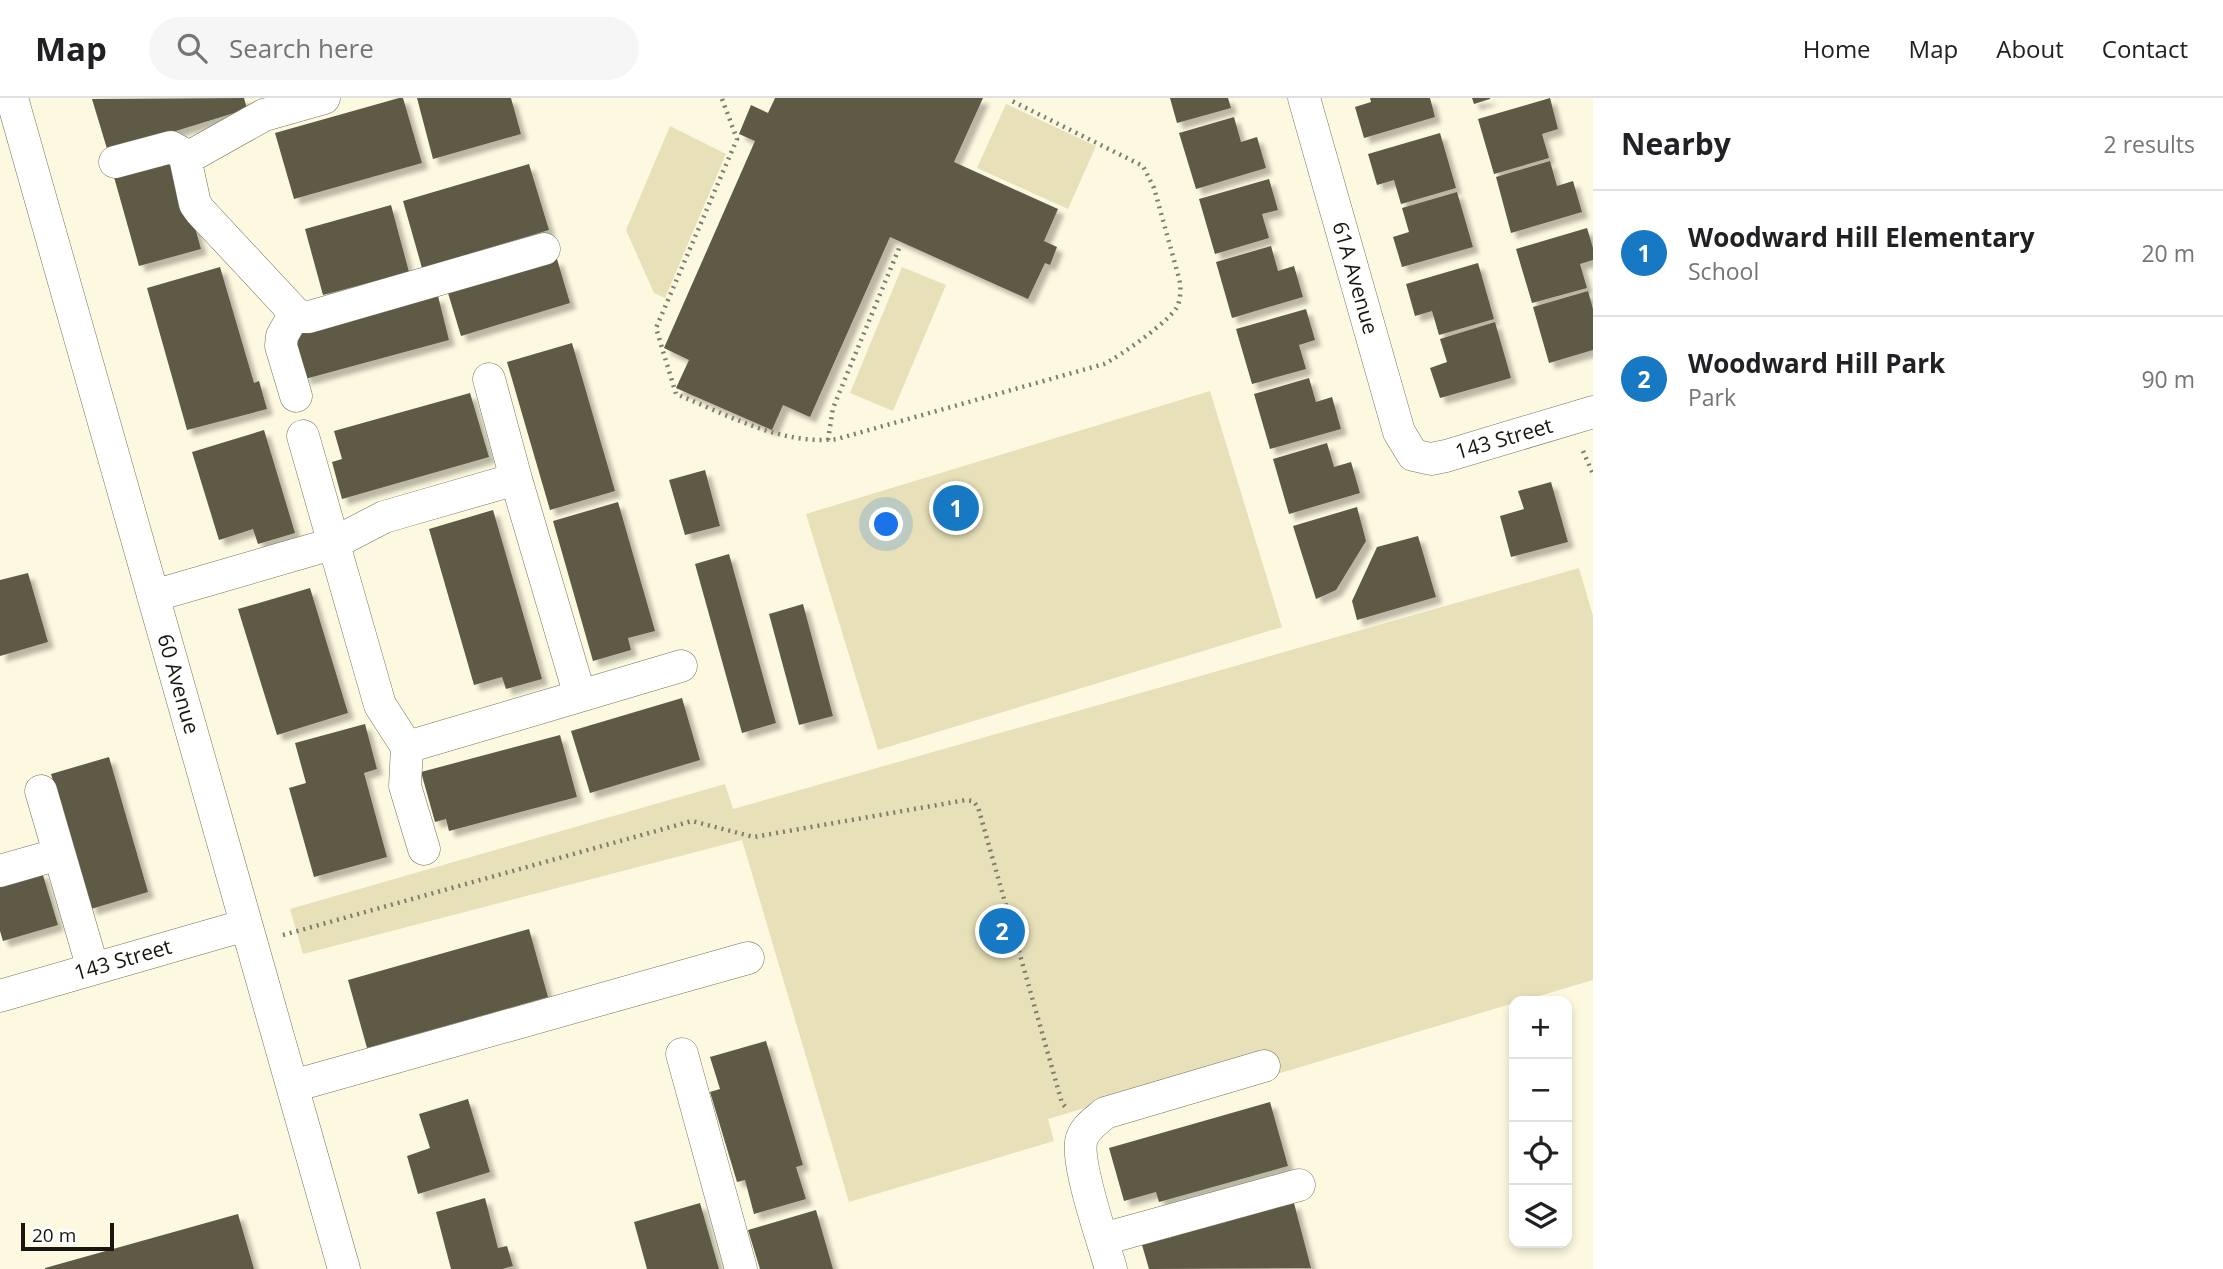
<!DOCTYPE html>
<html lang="en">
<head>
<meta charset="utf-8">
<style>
	body { margin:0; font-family:"Open Sans",sans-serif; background:#f6f6f6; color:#202124 }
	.controls { position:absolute; right:21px; bottom:21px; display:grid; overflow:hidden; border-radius:14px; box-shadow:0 4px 10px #0003 }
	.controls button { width:63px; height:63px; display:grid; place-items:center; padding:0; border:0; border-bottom:2px solid #e0e0e0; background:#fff; color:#202124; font:35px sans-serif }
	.scale { position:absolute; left:21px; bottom:18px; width:93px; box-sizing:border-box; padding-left:7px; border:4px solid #18160e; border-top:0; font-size:19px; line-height:24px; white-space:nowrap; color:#18160e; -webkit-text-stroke:5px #fff; paint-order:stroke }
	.you { position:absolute; left:887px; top:427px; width:24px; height:24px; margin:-18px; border:5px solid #fff; border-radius:50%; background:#1a73e8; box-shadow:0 0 0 10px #1a73e833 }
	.badge { display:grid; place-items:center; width:46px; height:46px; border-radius:50%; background:#1778c4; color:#fff; font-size:23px; font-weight:700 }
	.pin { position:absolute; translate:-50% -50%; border:4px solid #fff; box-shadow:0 2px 7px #0006 }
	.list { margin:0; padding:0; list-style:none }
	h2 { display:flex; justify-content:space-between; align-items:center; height:91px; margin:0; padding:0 28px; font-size:30px }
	h2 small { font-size:23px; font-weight:400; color:#757577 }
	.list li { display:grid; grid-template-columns:46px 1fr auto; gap:21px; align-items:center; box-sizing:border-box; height:126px; padding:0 28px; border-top:2px solid #e0e0e0 }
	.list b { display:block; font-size:26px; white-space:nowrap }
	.list p { margin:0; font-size:23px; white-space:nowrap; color:#757577 }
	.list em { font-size:23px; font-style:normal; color:#757577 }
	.icon { flex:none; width:38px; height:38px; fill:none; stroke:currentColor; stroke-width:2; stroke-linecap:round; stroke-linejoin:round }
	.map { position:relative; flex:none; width:1593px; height:1171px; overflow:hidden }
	header { display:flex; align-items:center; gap:42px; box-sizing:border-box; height:98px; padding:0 35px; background:#fff; border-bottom:2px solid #e0e0e0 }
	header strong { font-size:33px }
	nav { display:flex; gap:38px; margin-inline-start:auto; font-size:24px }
	.search { width:490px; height:63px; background:#f6f6f6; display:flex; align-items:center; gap:18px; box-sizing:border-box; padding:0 24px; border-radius:38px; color:#757577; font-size:26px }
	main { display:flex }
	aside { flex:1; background:#fff }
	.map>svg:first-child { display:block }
</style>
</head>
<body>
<header>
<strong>Map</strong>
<div class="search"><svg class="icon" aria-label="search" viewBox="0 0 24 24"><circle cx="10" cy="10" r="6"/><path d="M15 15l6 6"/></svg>Search here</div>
<nav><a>Home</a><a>Map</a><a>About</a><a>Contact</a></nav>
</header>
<main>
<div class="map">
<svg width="1593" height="1171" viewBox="0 0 1593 1171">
	<defs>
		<filter id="shadow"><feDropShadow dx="6" dy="6" stdDeviation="2" flood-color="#0004"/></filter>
	</defs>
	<rect width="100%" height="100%" fill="#fdf9e0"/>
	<!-- green -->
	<path fill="#e7e0b8" d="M1006 6 1096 48 1068 111 977 70Z
		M670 28 726 56 665 200 654 195 626 132Z
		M902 169 946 187 893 313 850 295Z
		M1210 293 1282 529 878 652 806 416Z
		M1579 470 1593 518V882L1522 903H1514V905L1277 976 1270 955 1048 1021 1054 1043 849 1104 742 742 303 856 290 811 725 686 733 711Z"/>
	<!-- building -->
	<path fill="#5e5a45" filter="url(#shadow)" d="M244 0 247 11 108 54 92 1Z
		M399 0H403L422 65 294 101 275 35Z
		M417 0H511L521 36 433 61Z
		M775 0H983L954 64 1058 111 1044 143 1057 149 1050 167 1045 165 1028 201 890 139 810 319 783 307 772 332 676 290 689 262 664 250 755 43 739 36 751 7 768 15Z
		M1170 0H1228L1231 10 1177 25Z
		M1370 0H1430L1435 19 1364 40 1355 9 1371 4Z
		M1472 0H1490V1L1474 6Z
		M1550 0 1558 31 1542 36 1549 60 1494 76 1478 21Z
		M1234 19 1241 44 1257 39 1266 70 1196 91 1179 35Z
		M1440 35 1456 90 1401 106 1394 82 1377 87 1368 56Z
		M176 62 201 151 139 168 114 79Z
		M1550 63 1557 88 1573 83 1582 114 1511 135 1496 79Z
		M529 66 549 132 422 170 403 103Z
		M1269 81 1278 112 1262 116 1269 140 1215 156 1199 101Z
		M1457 94 1473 149 1402 169 1393 139 1409 134 1402 110Z
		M391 107 409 174 323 197 305 131Z
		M1587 130 1593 150V162L1580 166 1587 190 1532 205 1516 151Z
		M1271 148 1278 173 1294 168 1303 199 1232 220 1216 164Z
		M557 161 570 205 461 238 448 195Z
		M1478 165 1494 221 1439 237 1432 213 1415 218 1406 186Z
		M220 169 254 285 259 283 267 311 187 332 147 190Z
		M1588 193 1593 211V252L1549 265 1533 209Z
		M438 198 449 242 305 281 293 237Z
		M1306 211 1315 242 1299 247 1306 271 1252 286 1236 231Z
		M1495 224 1511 280 1440 300 1430 270 1447 264 1440 241Z
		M572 245 615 393 550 412 507 264Z
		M1309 280 1316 304 1332 299 1341 331 1270 351 1254 296Z
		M470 295 489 359 342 401 332 364 342 361 334 333Z
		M264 332 295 435 258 446 253 431 219 442 192 354Z
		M1327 345 1334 369 1351 364 1360 395 1289 416 1273 361Z
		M705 372 720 428 685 437 669 382Z
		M1551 384 1568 444 1511 459 1500 418 1524 411 1518 393Z
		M618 404 655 533 628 540 631 552 593 563 553 423Z
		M1357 409 1366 443 1336 492 1316 501 1293 428Z
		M493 412 542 581 506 591 502 579 474 587 429 431Z
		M1418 438 1436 499 1357 522 1352 503 1377 449Z
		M729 456 776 625 742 635 695 466Z
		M28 475 48 544 0 558V482Z
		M310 490 348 615 277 637 238 511Z
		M803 506 833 618 799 627 769 516Z
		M682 600 700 662 590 695 571 633Z
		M365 626 377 671 364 675 387 759 314 779 289 690 306 685 295 645Z
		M560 637 577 699 449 733 446 721 435 724 421 674Z
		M109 659 148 794 91 811 51 676Z
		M42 774 58 827 3 843 0 833V787Z
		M529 831 548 899 367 950 348 882Z
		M766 943 803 1067 796 1069 806 1101 754 1116 745 1082 737 1084 710 994 720 991 710 959Z
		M468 1001 490 1074 418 1096 407 1058 430 1050 419 1016Z
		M1270 1004 1288 1068 1159 1104 1156 1094 1124 1103 1109 1050Z
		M485 1100 498 1150 507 1148 513 1168 502 1171H451L436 1114Z
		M700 1105 719 1171H647L634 1124Z
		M1294 1105 1311 1170 1149 1171 1142 1147Z
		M816 1112 833 1171H760L748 1132Z
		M238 1116 254 1171H45V1170Z"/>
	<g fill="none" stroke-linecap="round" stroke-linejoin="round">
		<defs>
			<path id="minor" d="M12 0 344 1171
				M324 0 264 17 189 59 186 64 195 106 200 113 295 215 302 219H309L544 151
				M1304 0 1399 334 1413 357 1431 361 1446 358 1593 314
				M115 64 171 49 189 59
				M295 215 282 238 281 248 296 298
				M489 281 516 381
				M153 498 332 446 384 419 516 381 580 598 407 649 380 607 303 338
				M580 598 681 568
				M407 649 405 688 424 751
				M41 693 93 871
				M0 773 59 756
				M0 898 246 827
				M682 956 741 1171
				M293 988 748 860
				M1103 1141 1299 1087
				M1111 1171C1103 1143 1077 1069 1081 1044 1083 1031 1096 1023 1105 1015L1264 968"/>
		</defs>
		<!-- minor casing -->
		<use href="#minor" stroke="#75715b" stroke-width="33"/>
		<!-- path -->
		<path stroke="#7f7d6d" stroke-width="4.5" stroke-dasharray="2 5" stroke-linecap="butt" d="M722 1 737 41 656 230 676 296C726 316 782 348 837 341L1104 266C1119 259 1173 221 1178 207 1181 198 1181 189 1179 180L1154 90 1143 68 1012 3
			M828 342 833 310 900 148
			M1583 353 1593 376
			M283 837 692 723 754 739 966 702 973 703 978 709 1062 1005 1067 1011"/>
		<!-- minor -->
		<use href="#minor" stroke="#fff" stroke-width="32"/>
	</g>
	<g text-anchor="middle" stroke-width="7" stroke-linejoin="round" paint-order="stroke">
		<!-- street labels -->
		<g font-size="21" fill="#18160e" stroke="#fff">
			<text transform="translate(1355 180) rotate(74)" y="7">61A Avenue</text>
			<text transform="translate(1504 341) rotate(-16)" y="7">143 Street</text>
			<text transform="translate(178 586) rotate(74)" y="7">60 Avenue</text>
			<text transform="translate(123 862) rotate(-16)" y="7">143 Street</text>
		</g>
	</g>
</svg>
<div class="controls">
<button>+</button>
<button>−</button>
<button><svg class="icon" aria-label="locate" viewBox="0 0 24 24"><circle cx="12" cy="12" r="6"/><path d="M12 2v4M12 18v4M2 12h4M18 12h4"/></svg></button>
<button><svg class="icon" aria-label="layers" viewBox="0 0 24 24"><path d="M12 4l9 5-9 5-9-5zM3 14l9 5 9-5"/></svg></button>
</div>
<div class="scale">20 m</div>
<div class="you"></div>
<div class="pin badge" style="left:956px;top:410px">1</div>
<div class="pin badge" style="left:1002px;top:833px">2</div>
</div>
<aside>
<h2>Nearby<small>2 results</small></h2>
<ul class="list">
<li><span class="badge">1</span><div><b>Woodward Hill Elementary</b><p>School</p></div><em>20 m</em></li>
<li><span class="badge">2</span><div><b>Woodward Hill Park</b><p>Park</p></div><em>90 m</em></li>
</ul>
</aside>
</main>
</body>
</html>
